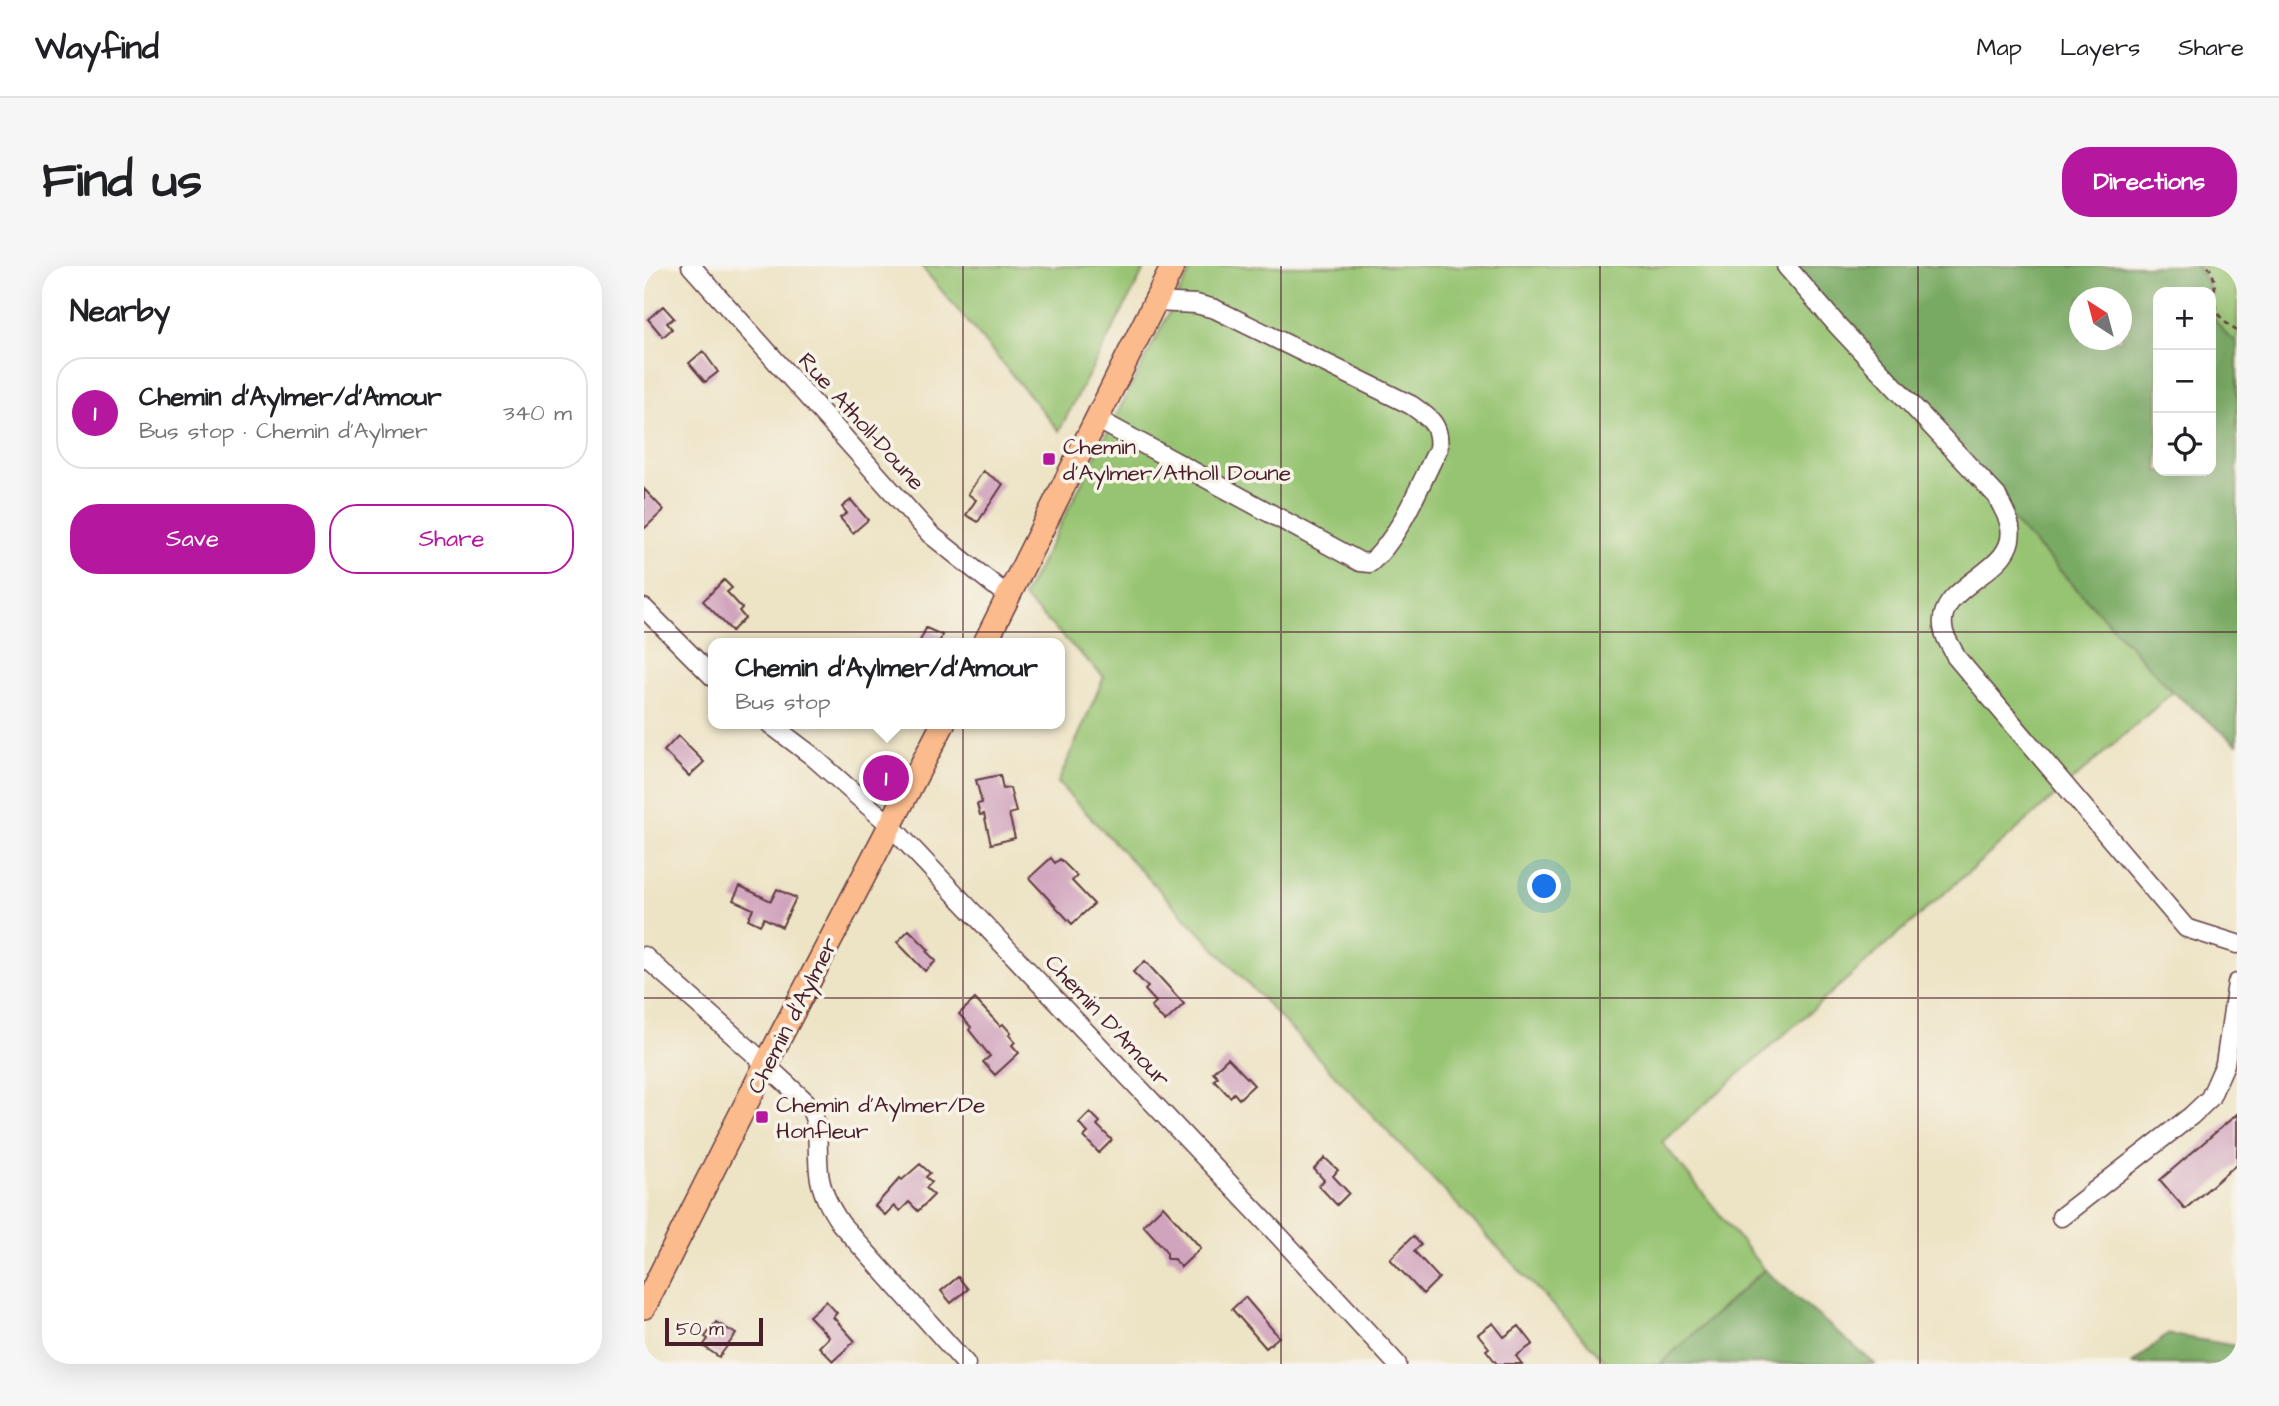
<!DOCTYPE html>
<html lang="en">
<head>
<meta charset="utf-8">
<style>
	body { margin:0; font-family:"Architects Daughter",sans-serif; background:#f6f6f6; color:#202124 }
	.controls { position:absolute; right:21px; top:21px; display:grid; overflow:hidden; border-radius:14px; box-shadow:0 7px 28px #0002 }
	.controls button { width:63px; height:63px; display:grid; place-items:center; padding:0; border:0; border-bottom:2px solid #e0e0e0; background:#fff; color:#202124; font:35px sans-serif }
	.compass { position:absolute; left:1425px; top:21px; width:63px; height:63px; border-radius:50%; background:#fff; box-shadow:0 7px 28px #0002; rotate:324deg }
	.scale { position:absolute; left:21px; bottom:18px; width:98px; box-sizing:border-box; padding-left:7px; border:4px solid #4a1f2b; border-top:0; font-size:19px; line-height:24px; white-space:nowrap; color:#4a1f2b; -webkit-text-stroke:5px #f7f3e8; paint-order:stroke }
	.you { position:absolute; left:901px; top:621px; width:24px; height:24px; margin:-18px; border:5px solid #fff; border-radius:50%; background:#1a73e8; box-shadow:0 0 0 10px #1a73e833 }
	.badge { display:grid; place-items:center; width:46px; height:46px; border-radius:50%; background:#b5179e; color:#fff; font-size:23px; font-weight:700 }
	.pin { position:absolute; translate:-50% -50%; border:4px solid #fff; box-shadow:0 2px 7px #0006 }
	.popup { position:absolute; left:64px; top:372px; width:357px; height:91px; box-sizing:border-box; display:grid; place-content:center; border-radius:14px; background:#fff; filter:drop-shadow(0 2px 5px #0005); font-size:23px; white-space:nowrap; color:#757577 }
	.popup b { font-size:26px; color:#202124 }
	.popup::after { content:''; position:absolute; left:50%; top:100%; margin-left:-14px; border:14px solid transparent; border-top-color:#fff }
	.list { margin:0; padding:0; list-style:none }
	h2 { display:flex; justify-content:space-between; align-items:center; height:91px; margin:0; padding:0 28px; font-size:30px }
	h2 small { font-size:23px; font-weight:400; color:#757577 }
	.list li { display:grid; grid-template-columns:46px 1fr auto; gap:21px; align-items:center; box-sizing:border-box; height:112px; margin:0 14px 14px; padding:0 14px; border:2px solid #e0e0e0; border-radius:28px }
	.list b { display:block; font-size:26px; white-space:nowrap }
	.list p { margin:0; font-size:23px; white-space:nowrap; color:#757577 }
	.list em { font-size:23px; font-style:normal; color:#757577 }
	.actions { display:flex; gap:14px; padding:21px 28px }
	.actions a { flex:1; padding:16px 0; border:2px solid #b5179e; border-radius:28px; text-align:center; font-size:24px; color:#b5179e }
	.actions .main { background:#b5179e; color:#fff }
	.icon { flex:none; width:38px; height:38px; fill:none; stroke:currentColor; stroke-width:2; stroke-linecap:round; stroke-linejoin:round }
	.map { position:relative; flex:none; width:1593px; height:1098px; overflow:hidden; border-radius:28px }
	header { display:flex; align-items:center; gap:42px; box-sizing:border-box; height:98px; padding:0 35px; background:#fff; border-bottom:2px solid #e0e0e0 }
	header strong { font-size:33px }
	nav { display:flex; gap:38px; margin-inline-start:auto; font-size:24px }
	.intro { display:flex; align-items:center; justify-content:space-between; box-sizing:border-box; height:168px; padding:0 42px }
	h1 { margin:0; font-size:49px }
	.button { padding:18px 32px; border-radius:28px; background:#b5179e; color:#fff; font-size:24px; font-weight:700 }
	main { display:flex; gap:42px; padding:0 42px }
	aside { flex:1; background:#fff; border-radius:28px; box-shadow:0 7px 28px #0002 }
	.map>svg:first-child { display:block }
</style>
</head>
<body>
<header>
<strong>Wayfind</strong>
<nav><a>Map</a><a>Layers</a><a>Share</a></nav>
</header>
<div class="intro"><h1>Find us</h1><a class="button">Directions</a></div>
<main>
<aside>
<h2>Nearby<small></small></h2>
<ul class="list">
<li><span class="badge">1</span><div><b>Chemin d'Aylmer/d'Amour</b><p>Bus stop · Chemin d'Aylmer</p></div><em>340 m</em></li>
</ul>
<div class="actions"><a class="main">Save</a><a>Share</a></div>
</aside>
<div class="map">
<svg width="1593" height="1098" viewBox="0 0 1593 1098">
	<rect width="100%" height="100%" fill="#f7f3e8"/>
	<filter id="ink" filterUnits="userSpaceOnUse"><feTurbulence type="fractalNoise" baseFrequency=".0143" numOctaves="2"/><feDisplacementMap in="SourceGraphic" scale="14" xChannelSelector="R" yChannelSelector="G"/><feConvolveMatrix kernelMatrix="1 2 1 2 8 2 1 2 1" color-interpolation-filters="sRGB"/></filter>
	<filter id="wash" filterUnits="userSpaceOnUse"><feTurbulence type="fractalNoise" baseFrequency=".00686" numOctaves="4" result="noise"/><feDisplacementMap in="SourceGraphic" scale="28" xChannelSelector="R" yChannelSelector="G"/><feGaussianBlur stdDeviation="1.57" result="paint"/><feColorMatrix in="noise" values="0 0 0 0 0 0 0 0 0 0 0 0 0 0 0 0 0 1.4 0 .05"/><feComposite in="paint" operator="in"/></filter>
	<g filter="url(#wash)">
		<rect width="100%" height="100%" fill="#ede3c5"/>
		<!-- green -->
		<path fill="#97c472" stroke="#70724e" stroke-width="2" d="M277 0H502L415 165Z
			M549 0H1134L1166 37 1529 426 1018 876 1120 1004 1016 1098H964L414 517 460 411 379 331Z
			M1509 0H1593V92L1567 63V26H1533Z"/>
		<!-- forest -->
		<path fill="#79aa64" stroke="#626448" stroke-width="2" fill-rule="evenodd" d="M1134 0H1552L1564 18V26H1514V205H1567V49L1583 69 1593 76V478L1529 426 1166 37ZM1436 32H1478V74H1436Z
			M1120 1004 1231 1098H1016Z
			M1523 1068 1593 1080V1098H1488Z"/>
		<g id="blocks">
			<!-- building -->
			<path fill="#d1a4be" d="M19 40 30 52 23 57 28 63 19 71 4 53Z
				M59 85 74 106 61 116 45 97Z
				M339 205 359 218 334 256 322 249 332 234 324 228Z
				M0 223 20 244 0 263Z
				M207 234 224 254 209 267 196 252 203 247 198 241Z
				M80 314 88 322 83 326 98 342 95 345 101 352 88 365 59 335Z
				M282 362 298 369 295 377H275Z
				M34 470 60 496 45 510 20 485Z
				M356 509 359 523 366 522 372 546 365 548 371 572 347 578 340 548 336 549 333 538 338 537 332 514Z
				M407 592 411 597 416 593 433 610 428 615 450 638 428 658 385 612Z
				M96 620 127 635 133 623 152 632 138 661 120 652 116 659 104 653 109 643 89 634Z
				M265 664 285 684 283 686 292 695 281 705 253 676Z
				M501 695 540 738 521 756 507 741 512 736 501 724 504 721 489 706Z
				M331 733 356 760 359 758 367 767 365 769 371 776 368 779 375 787 351 809 339 796 346 790 325 764 327 761 315 748Z
				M584 792 610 819 595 833 590 827 586 831 570 814 574 811 569 806Z
				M446 846 456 856 453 859 468 874 455 887 440 871 444 867 435 857Z
				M1593 848V898L1541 943 1516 914Z
				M681 892 694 904 689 910 705 927 693 939 675 920 680 914 670 903Z
				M276 898 286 907 282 911 288 916 282 922 290 929 274 945 265 936 256 945 250 940 241 949 231 940 256 912 258 914Z
				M519 940 557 982 537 1001 530 993H523V987L519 981 499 959Z
				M769 970 777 979 770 985 795 1012 779 1028 746 993Z
				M314 1011 324 1023 307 1037 297 1025Z
				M601 1031 635 1071 622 1082 588 1043Z
				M182 1035 193 1047 189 1051 211 1075 189 1095 175 1081 185 1071 165 1050Z
				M72 1056 92 1068 75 1091 59 1080 64 1073 61 1071Z
				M849 1057 860 1071 875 1060 889 1078 872 1090 878 1098H853L842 1084 845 1082 834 1068Z"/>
		</g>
	</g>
	<g filter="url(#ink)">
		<use href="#blocks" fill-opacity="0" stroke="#623c42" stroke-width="2"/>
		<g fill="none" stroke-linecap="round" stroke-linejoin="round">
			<defs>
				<path id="minor" d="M47 0 286 268 365 331
					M1142 0 1194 60 1353 230C1357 240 1365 251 1366 261 1375 308 1287 318 1300 366 1302 374 1309 383 1312 391L1542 662 1593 678
					M451 152 716 296 726 297C755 273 776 218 794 183 797 159 786 152 767 139L571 43 552 38 511 36
					M0 342 69 411
					M126 458 167 489 246 559 636 971 753 1098
					M0 690 107 785 162 836C178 857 172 882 175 907 177 926 186 942 197 958L322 1098
					M1417 951 1547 850 1566 832 1581 798 1593 717"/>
				<path id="major" d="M341 377 529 0
					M0 1041 121 800 299 458"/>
			</defs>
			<!-- minor casing -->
			<use href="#minor" stroke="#623c42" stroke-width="21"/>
			<!-- major casing -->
			<use href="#major" stroke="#623c42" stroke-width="26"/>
			<!-- path -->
			<path stroke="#623c42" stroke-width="2.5" stroke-dasharray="5 5" stroke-linecap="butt" d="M1564 0C1582 25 1554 40 1593 65"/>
			<!-- minor -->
			<use href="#minor" stroke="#fff" stroke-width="18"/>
			<!-- major -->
			<use href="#major" stroke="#fbbb8c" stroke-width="23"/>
		</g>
	</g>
	<!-- grid -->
	<path fill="none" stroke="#4a1f2b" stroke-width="2" stroke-opacity="0.55" d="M319 0V1098M637 0V1098M956 0V1098M1274 0V1098M0 366H1593M0 732H1593"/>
	<!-- markers -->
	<g fill="#b5179e" stroke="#f7f3e8" stroke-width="2.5">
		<rect x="398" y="186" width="14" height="14" rx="3.5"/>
		<rect x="111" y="844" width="14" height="14" rx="3.5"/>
	</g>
	<g text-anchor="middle" stroke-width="7" stroke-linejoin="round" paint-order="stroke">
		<!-- street labels -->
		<g font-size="23" fill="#4a1f2b" stroke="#f7f3e8">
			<text transform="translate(218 155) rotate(48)" y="8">Rue Atholl-Doune</text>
			<text transform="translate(148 749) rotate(-63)" y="8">Chemin d'Aylmer</text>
			<text transform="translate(464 754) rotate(47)" y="8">Chemin D'Amour</text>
		</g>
		<!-- poi labels -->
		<g font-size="23" fill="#4a1f2b" stroke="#f7f3e8" text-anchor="start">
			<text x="419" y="188">Chemin<tspan x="419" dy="26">d'Aylmer/Atholl Doune</tspan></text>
			<text x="132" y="846">Chemin d'Aylmer/De<tspan x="132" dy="26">Honfleur</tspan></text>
		</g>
	</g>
</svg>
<div class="controls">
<button>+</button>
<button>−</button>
<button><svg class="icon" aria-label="locate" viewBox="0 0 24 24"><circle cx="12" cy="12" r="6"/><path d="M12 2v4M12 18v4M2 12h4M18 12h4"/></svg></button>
</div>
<svg class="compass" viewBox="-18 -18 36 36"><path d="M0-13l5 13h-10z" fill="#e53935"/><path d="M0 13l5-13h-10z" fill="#757577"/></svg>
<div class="scale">50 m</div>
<div class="you"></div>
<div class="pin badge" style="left:242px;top:512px">1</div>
<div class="popup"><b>Chemin d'Aylmer/d'Amour</b>Bus stop</div>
</div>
</main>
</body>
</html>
